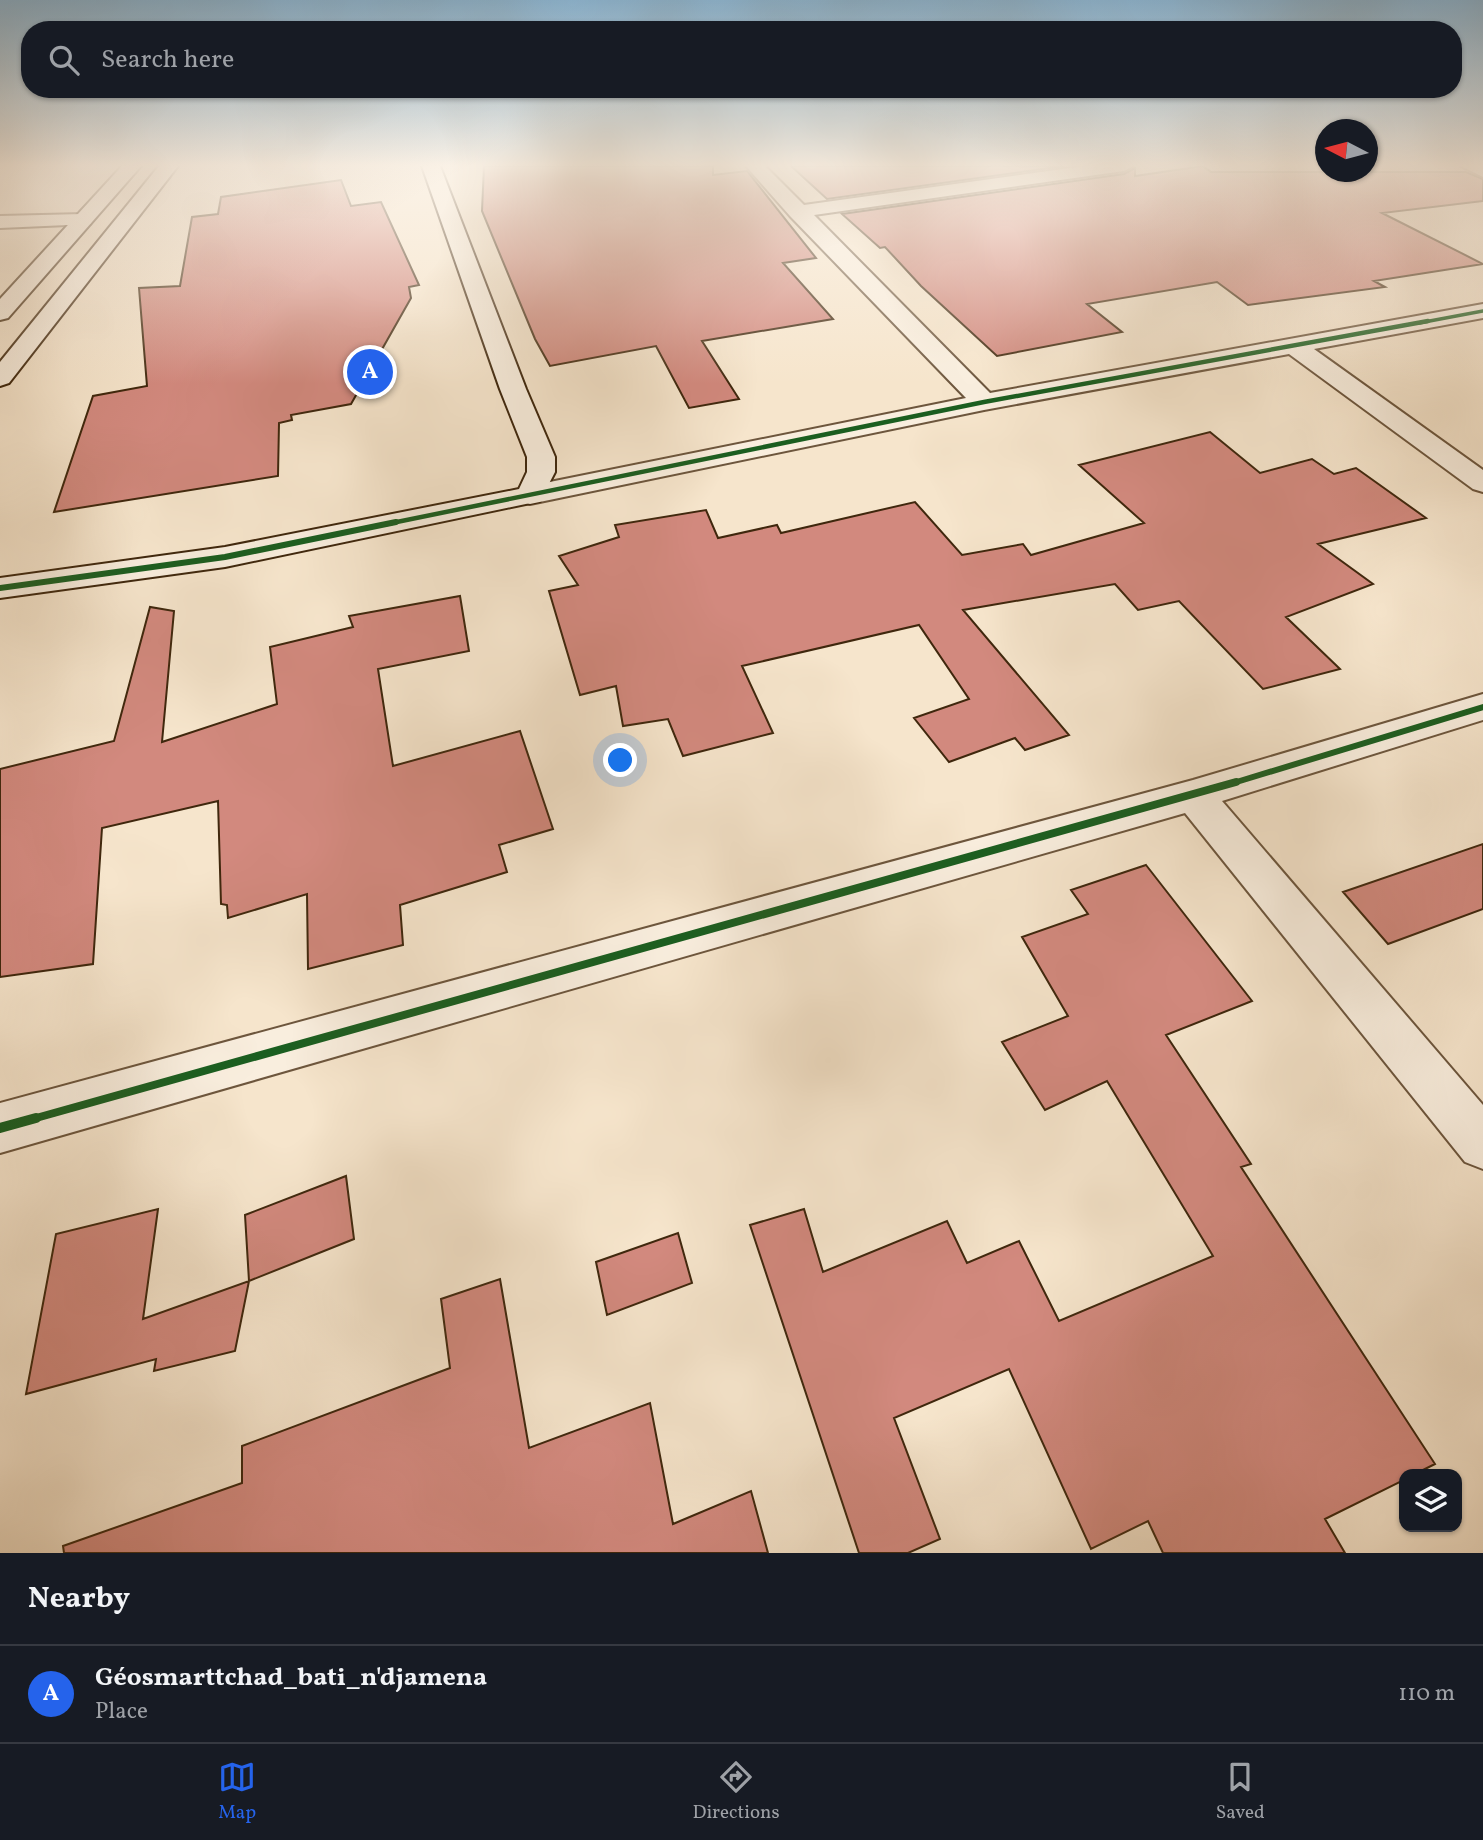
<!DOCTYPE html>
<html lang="en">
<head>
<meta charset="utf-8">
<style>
	body { margin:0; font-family:Vollkorn,serif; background:#20242c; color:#f1f3f6 }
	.controls { position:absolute; right:21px; bottom:21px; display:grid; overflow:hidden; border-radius:14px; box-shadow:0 2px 5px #0004 }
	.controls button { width:63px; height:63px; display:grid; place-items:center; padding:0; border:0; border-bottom:2px solid #363941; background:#171b24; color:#f1f3f6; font:35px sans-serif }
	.compass { position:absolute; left:1315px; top:119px; width:63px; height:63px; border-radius:50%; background:#171b24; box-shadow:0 2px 5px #0004; rotate:276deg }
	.you { position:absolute; left:621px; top:761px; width:24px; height:24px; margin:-18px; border:5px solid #fff; border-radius:50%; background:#1a73e8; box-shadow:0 0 0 10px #1a73e833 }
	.badge { display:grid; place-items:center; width:46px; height:46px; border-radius:50%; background:#2563eb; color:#fff; font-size:23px; font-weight:700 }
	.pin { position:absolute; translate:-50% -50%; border:4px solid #fff; box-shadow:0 2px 7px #0006 }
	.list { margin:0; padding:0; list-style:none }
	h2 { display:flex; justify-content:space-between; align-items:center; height:91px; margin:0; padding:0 28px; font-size:30px }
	h2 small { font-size:23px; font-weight:400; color:#9ea1a6 }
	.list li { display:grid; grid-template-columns:46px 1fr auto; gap:21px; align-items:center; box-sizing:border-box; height:98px; padding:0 28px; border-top:2px solid #363941 }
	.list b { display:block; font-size:26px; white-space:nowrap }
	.list p { margin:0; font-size:23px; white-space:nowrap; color:#9ea1a6 }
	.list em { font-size:23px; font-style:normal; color:#9ea1a6 }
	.icon { flex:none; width:38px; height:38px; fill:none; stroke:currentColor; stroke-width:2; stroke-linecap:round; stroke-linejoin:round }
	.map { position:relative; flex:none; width:1483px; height:1553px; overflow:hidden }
	.search { position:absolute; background:#171b24; box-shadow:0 2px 5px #0004; left:21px; right:21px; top:21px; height:77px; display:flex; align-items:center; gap:18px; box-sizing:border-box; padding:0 24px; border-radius:28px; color:#9ea1a6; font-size:26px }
	.sheet { height:189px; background:#171b24 }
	nav { display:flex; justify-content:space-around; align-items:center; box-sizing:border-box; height:98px; border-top:2px solid #363941; background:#171b24; font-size:19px; color:#9ea1a6 }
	nav a { display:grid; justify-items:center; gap:4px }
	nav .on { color:#2563eb }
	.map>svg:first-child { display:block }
</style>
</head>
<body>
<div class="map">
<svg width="1483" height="1553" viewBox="0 0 1483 1553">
	<rect width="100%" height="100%" fill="#f6e5cc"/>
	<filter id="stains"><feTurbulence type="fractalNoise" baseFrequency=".00286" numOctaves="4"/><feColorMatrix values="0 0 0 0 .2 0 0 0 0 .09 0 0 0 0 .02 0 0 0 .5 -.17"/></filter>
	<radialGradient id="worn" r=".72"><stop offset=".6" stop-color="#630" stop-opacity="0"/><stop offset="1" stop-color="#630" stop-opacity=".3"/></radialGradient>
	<!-- building -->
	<path fill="#d2897e" stroke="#3f270d" stroke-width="2" d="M484 166H713V175L747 171 816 258 783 263 833 319 702 341 739 399 689 408 656 346 550 366 535 339 482 211Z
		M791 166H1064L827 199Z
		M1203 166 1211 172H1466L1483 179V201L1382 213 1483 264 1374 281 1385 287 1248 305 1217 282 1087 304 1122 332 997 356 921 286 885 247 880 248 842 214 1124 174 1135 168V176Z
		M341 180 351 206 381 202 419 285 409 287 411 298 351 404 291 415 292 420 279 423 278 476 54 512 93 396 147 386 139 288 180 286 192 217 218 214 221 197Z
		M1210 432 1260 473 1312 459 1334 474 1356 468 1426 518 1318 544 1373 584 1286 617 1340 669 1263 689 1179 601 1138 610 1115 584 963 610 1069 735 1025 750 1015 738 949 762 914 718 969 699 919 625 742 666 773 733 683 756 668 719 623 726 616 686 580 695 549 591 578 585 559 556 619 537 615 525 706 510 718 538 777 525 781 533 915 502 962 555 1023 544 1031 555 1144 523 1079 465Z
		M460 596 469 651 378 669 393 766 520 731 553 829 499 845 507 872 400 905 403 945 308 969 307 894 228 918 227 905 221 904 218 801 102 828 93 964 0 977V769L114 741 150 607 174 611 162 742 277 704 270 647 353 627 349 616Z
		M1483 844V909L1388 944 1343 892Z
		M1146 865 1252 1001 1166 1035 1251 1164 1241 1167 1435 1464 1415 1474H1404V1480L1325 1519 1345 1553H1163L1148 1521 1091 1549 1009 1369 894 1418 940 1539 908 1553H859L750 1225 804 1209 823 1272 947 1221 967 1263 1019 1241 1059 1321 1213 1256 1107 1081 1045 1110 1002 1042 1068 1016 1022 937 1088 914 1071 890Z
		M346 1176 354 1239 249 1281 245 1215Z
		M158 1209 143 1319 249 1281 235 1351 154 1371 156 1359 26 1394 56 1234Z
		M678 1233 692 1283 607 1315 596 1262Z
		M500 1279 529 1448 650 1403 673 1524 751 1491 768 1553H64L63 1546 242 1483V1446L450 1368 441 1299Z"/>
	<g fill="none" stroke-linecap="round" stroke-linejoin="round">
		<defs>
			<path id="street" d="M746 166H765L804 205 1084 166H1133L1124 171 814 215 990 393 1483 304V318L1314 349 1483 470V492L1473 489 1289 354 984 410 530 504 520 501 515 495 520 489 530 486 966 398 790 216Z
				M1461 166H1483V177Z
				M83 214 90 216 93 220 90 224 0 228V216Z
				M1483 694V720L1222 801 1483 1105V1169L1465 1162 1185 813 0 1153V1103L1193 780Z"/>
			<path id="secondary" d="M122 166H141L8 318 0 320V299Z
				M159 166H178L9 383 0 386V362Z
				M422 166H440L526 389 555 457V472L540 501 225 567 0 598V578L225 547 519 489 527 472V457L500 389Z"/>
		</defs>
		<!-- street casing -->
		<use href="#street" stroke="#6d563d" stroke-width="4"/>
		<!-- secondary casing -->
		<use href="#secondary" stroke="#3f270d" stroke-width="4"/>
		<!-- street -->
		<use href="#street" fill="#f9eede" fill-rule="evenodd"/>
		<!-- secondary -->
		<use href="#secondary" fill="#f9eede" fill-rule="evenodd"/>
		<defs>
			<path id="cycleway-far4" d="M1419 323 1483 311"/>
			<path id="cycleway-far3" d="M387 524 984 402 1428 321"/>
			<path id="cycleway-far2" d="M0 588 225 557 396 522
				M1230 784 1483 707"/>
			<path id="cycleway-far1" d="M29 1120 1236 782"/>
			<path id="cycleway" d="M0 1128 36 1118"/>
		</defs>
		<!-- cycleway-far4 casing -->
		<use href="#cycleway-far4" stroke="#f9eede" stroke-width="6"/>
		<!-- cycleway-far3 casing -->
		<use href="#cycleway-far3" stroke="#f9eede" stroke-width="7"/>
		<!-- cycleway-far2 casing -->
		<use href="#cycleway-far2" stroke="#f9eede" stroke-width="10"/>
		<!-- cycleway-far1 casing -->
		<use href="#cycleway-far1" stroke="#f9eede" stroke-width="12"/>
		<!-- cycleway casing -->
		<use href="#cycleway" stroke="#f9eede" stroke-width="15"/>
		<!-- cycleway-far4 -->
		<use href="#cycleway-far4" stroke="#1b5e20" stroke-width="3.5"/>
		<!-- cycleway-far3 -->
		<use href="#cycleway-far3" stroke="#1b5e20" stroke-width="4.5"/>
		<!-- cycleway-far2 -->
		<use href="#cycleway-far2" stroke="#1b5e20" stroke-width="6"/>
		<!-- cycleway-far1 -->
		<use href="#cycleway-far1" stroke="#1b5e20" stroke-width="8"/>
		<!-- cycleway -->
		<use href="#cycleway" stroke="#1b5e20" stroke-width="10"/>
	</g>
	<!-- sky -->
	<linearGradient id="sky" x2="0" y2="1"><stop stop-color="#8bb8d8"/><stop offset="0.43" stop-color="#fbf3e8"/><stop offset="1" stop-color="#fbf3e8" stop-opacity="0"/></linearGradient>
	<rect width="1483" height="384" fill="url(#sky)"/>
	<rect width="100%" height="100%" filter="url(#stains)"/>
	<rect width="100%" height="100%" fill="url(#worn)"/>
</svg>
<div class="controls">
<button><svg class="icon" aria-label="layers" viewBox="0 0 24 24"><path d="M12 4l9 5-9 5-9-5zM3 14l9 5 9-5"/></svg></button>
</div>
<svg class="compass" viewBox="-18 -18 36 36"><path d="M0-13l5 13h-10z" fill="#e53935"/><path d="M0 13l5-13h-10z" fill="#9ea1a6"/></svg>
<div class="you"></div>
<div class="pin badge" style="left:370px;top:372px">A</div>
<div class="search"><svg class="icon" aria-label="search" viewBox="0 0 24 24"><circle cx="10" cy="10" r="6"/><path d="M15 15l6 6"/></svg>Search here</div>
</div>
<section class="sheet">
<h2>Nearby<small></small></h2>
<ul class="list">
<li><span class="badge">A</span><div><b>Géosmarttchad_bati_n'djamena</b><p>Place</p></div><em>110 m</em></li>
</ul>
</section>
<nav>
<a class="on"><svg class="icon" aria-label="map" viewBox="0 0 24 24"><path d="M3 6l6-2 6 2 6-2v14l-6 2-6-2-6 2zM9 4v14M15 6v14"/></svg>Map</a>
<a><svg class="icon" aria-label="directions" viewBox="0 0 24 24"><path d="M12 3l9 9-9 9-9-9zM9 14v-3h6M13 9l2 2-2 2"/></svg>Directions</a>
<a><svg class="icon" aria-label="saved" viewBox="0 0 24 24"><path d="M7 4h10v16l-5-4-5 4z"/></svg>Saved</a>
</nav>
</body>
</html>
